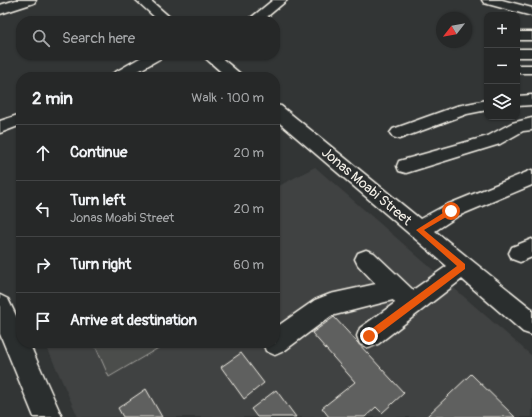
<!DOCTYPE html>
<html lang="en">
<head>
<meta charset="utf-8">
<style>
	body { margin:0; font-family:Pangolin,sans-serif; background:#2e3030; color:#f1f3f6 }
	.controls { position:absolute; right:12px; top:12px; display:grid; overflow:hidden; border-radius:8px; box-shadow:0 1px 3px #0004 }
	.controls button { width:36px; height:36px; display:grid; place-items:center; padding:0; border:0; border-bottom:1px solid #424445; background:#262828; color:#f1f3f6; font:20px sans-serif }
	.compass { position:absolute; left:436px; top:12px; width:36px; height:36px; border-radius:50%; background:#262828; box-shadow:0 1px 3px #0004; rotate:239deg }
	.stop { position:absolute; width:12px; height:12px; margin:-9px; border:3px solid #ea580c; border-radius:50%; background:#fff }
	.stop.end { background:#ea580c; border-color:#fff; box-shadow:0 1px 4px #0008 }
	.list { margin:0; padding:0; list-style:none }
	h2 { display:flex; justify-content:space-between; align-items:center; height:52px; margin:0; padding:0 16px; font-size:17px }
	h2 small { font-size:13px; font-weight:400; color:#a4a6a8 }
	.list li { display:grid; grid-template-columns:26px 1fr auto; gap:12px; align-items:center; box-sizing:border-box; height:56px; padding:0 16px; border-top:1px solid #424445 }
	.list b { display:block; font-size:15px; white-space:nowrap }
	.list p { margin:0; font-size:13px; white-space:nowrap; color:#a4a6a8 }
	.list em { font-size:13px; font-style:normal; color:#a4a6a8 }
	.icon { flex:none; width:22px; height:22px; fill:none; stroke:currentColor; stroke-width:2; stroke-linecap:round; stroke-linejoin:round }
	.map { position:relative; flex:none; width:532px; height:417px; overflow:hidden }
	.search { position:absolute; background:#262828; box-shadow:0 1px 3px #0004; left:16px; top:16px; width:264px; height:44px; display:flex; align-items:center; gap:10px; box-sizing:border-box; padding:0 14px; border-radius:16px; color:#a4a6a8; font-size:15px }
	.panel { position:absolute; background:#262828; box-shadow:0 1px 3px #0004; left:16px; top:72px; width:264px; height:276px; border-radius:16px }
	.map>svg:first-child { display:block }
</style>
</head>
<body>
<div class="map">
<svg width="532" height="417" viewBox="0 0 532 417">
	<rect width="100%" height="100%" fill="#323535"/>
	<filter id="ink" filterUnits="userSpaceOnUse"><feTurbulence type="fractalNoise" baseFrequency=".025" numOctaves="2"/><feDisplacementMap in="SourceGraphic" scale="8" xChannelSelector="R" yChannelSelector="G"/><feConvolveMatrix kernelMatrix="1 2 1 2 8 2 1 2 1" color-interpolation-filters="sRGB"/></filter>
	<g filter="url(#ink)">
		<!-- built -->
		<path fill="#404242" d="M315 167 532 356V417H78L45 343H275V188Z"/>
		<!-- green -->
		<path fill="#4b4d4c" stroke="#a09f9a" d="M94 343H167L109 377Z"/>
		<!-- building -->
		<path fill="#5f605f" stroke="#f4f1e8" d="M334 317 404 393 382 413 376 407 365 417H329L322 408 355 382 312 333Z
			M241 353 264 383 244 399 221 367Z
			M471 374 515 417H426Z
			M146 389 162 417H123L118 408Z
			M276 390 296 417H257L251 409Z"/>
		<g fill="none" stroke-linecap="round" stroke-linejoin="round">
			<defs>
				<path id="minor" d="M136 0H150L174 21H159Z
					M273 0H287L262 21H247Z
					M482 0H502L532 8V16L484 3Z
					M517 32H532V40H517Z
					M517 49H532V57H517Z
					M145 55H163L161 58 128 77H109L112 74Z
					M202 55H218L244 77H227Z
					M517 65H532V73H517Z
					M532 95V105L517 106V96Z
					M487 100V110L467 114 399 139 393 137 390 133 393 129 457 106Z
					M275 105 281 106 420 219 444 206 532 170V185L458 216 435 231 532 309V335L523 332 462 279 378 344 369 348 360 344 357 336 360 328 395 303 393 300 331 316 284 351 275 355 266 351 263 343H275V328L315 300 330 294 376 284 358 265 355 259 358 253 366 250 374 253 413 290 447 266 275 119Z
					M21 114V125L0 133V121Z
					M532 118V130L523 131 500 144 406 173 399 171 397 166 399 161 488 136 512 123Z
					M532 239V257L520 262 512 259 509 253 512 247Z
					M0 295 8 299 21 326V343H29L62 417H34L0 334Z"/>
				<path id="major" d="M16 0H36L34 3 0 14V5Z"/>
			</defs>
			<!-- minor casing -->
			<use href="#minor" stroke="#f4f1e8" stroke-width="3"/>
			<!-- major casing -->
			<use href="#major" stroke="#f4f1e8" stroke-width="3"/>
			<!-- minor -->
			<use href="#minor" fill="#2a2d2e" fill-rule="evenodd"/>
			<!-- major -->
			<use href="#major" fill="#2a2d2e" fill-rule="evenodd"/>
		</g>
	</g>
	<!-- route -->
	<path fill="#ea580c" d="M451 208 453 209V213L424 230 465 264V269L372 339H366V333L457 266 416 230Z"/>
	<g text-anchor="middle" stroke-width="4" stroke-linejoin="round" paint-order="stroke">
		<!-- street labels -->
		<g font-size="14" fill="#f4f1e8" stroke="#2a2d2e">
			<text transform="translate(367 186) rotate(40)" y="5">Jonas Moabi Street</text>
		</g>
	</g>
</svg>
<div class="controls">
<button>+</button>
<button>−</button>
<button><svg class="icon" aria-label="layers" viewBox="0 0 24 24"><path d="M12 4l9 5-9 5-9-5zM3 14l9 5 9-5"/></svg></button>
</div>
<svg class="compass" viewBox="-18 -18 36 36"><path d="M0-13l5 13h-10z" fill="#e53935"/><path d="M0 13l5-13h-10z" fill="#a4a6a8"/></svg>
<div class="stop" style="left:451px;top:211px"></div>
<div class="stop end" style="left:369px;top:336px"></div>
<div class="search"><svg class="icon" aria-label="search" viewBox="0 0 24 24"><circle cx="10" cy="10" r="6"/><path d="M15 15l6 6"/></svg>Search here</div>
<section class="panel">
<h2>2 min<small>Walk · 100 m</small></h2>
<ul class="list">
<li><svg class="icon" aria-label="ahead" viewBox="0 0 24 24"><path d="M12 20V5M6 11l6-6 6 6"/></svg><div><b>Continue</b></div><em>20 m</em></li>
<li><svg class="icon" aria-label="left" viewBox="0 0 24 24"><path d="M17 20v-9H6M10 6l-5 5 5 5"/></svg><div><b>Turn left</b><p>Jonas Moabi Street</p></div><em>20 m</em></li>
<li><svg class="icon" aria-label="right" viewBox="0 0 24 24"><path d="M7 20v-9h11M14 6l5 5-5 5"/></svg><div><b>Turn right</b></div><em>60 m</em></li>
<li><svg class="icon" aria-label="arrive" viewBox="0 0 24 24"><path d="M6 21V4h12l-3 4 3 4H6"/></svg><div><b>Arrive at destination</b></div></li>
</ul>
</section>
</div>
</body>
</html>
